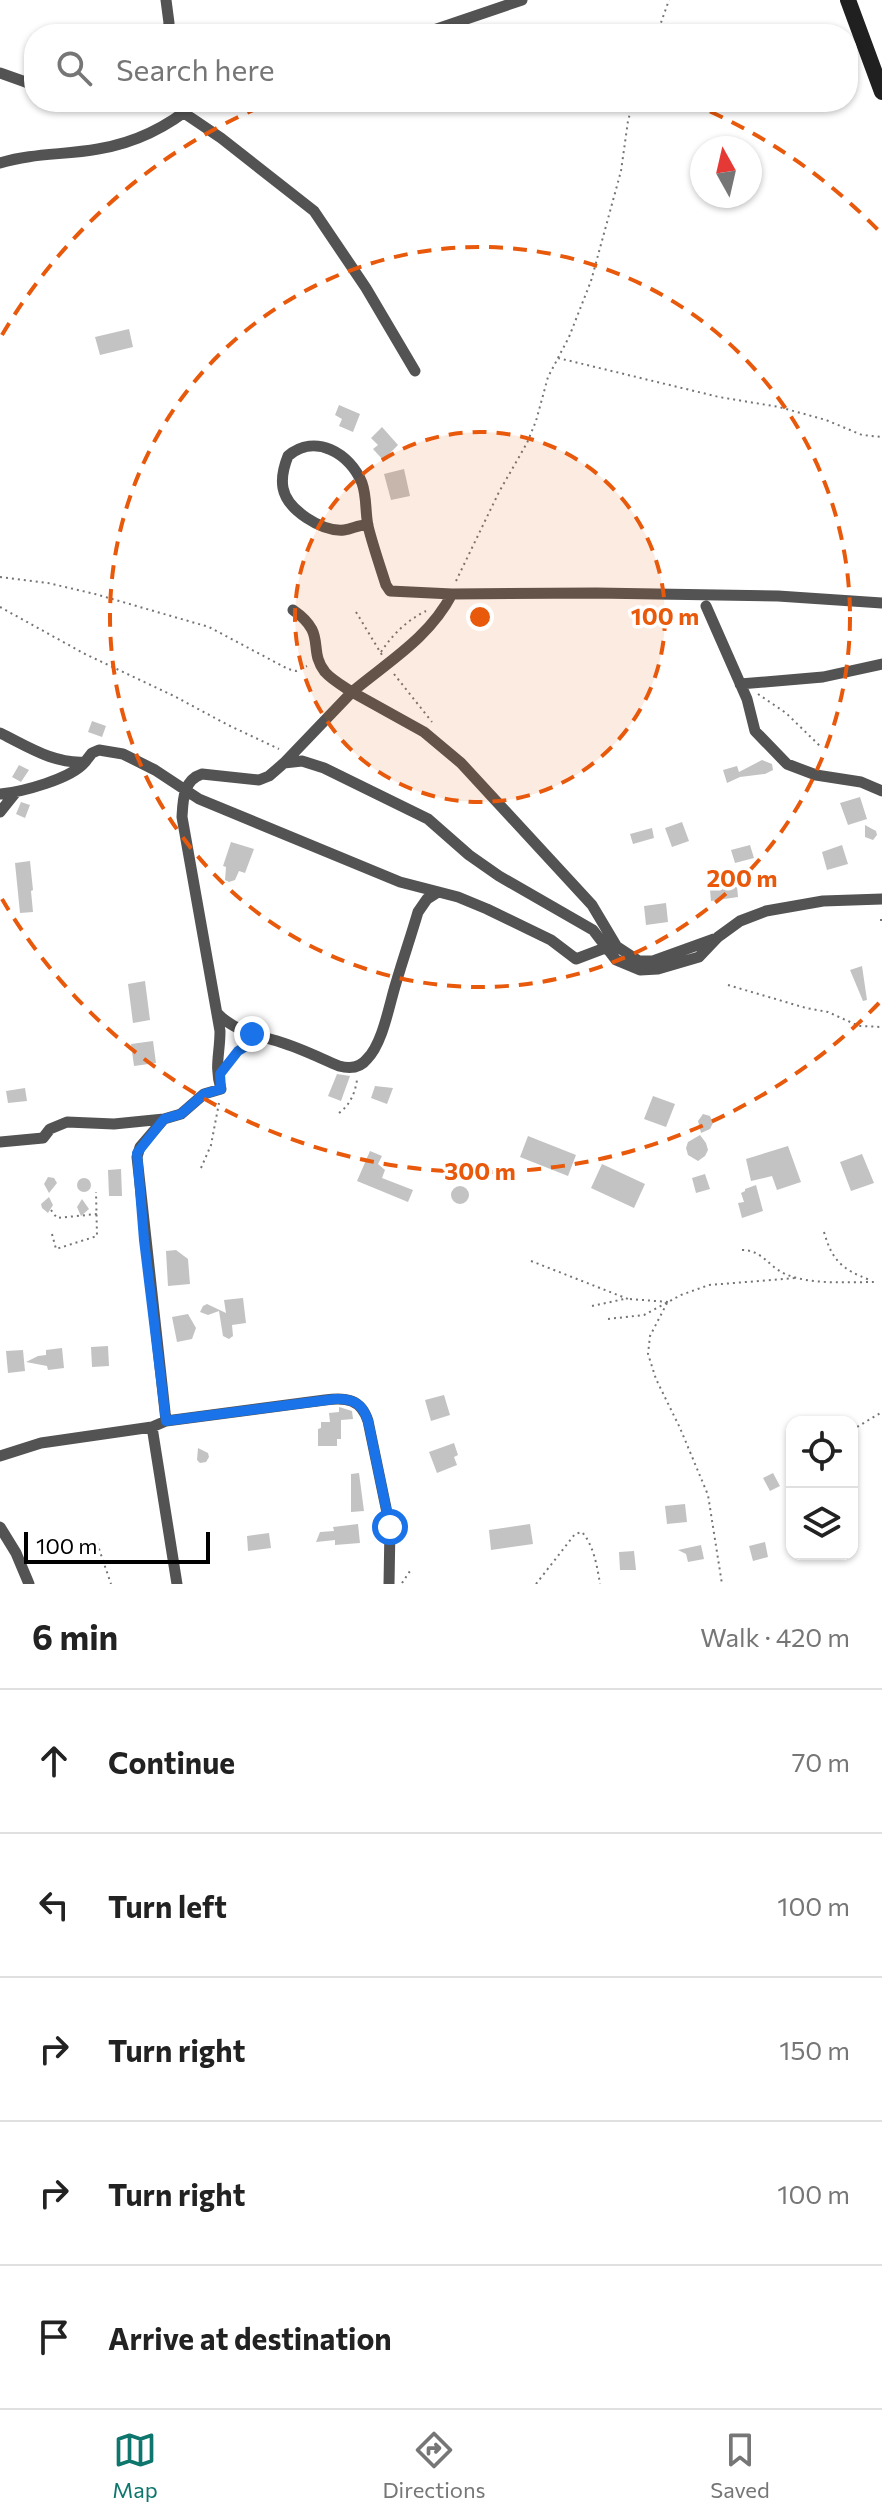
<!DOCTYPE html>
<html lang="en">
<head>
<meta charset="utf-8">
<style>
	body { margin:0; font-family:Commissioner,sans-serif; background:#f6f6f6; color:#222 }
	.controls { position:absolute; right:24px; bottom:24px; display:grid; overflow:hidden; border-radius:16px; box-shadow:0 2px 6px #0004 }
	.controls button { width:72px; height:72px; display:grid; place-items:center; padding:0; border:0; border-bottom:2px solid #e0e0e0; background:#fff; color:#222; font:40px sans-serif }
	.compass { position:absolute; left:690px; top:136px; width:72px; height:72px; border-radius:50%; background:#fff; box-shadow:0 2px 6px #0004; rotate:352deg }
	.scale { position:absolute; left:24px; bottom:20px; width:186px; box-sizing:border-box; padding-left:8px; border:4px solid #000; border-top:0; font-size:22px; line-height:28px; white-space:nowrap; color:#000; -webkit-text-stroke:6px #fff; paint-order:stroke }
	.stop { position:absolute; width:24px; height:24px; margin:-18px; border:6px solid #1a73e8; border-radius:50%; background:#fff }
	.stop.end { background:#1a73e8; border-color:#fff; box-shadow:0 2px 8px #0008 }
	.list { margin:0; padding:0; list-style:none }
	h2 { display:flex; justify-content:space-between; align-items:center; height:104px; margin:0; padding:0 32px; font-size:34px }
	h2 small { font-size:26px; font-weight:400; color:#767676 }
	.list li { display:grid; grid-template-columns:52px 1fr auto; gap:24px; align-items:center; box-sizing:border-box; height:144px; padding:0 32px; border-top:2px solid #e0e0e0 }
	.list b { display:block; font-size:30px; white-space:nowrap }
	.list em { font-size:26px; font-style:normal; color:#767676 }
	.icon { flex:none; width:44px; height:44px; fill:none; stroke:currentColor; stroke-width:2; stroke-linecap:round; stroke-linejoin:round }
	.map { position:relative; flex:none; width:882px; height:1584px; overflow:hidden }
	.search { position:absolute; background:#fff; box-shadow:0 2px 6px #0004; left:24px; right:24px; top:24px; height:88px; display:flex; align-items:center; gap:20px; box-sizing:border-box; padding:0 28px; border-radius:32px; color:#767676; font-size:30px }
	.sheet { height:824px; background:#fff }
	nav { display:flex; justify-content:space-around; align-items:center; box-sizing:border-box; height:112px; border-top:2px solid #e0e0e0; background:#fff; font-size:22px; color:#767676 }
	nav a { display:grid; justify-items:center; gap:4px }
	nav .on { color:#0f766e }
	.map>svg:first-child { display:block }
</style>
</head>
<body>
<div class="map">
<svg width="882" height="1584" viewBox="0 0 882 1584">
	<rect width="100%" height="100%" fill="#fff"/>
	<!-- building -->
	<path fill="#c3c3c3" d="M129 329 133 347 100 355 95 337Z
		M339 405 360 414 353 432 339 426 342 419 335 415Z
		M382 427 398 445 383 460 373 449 378 445 371 438Z
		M404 469 410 496 391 500 384 474Z
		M92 721 106 726 102 737 88 732Z
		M762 760 772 764 773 770 765 774 740 777 727 783 723 770 737 766 739 772Z
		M19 765 29 770 21 782 12 777Z
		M860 797 867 819 848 825 840 803Z
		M21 802 30 805 25 818 16 814Z
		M682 822 689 841 672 847 665 828Z
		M865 825 876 831 877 835 873 840 865 837Z
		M652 828 654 838 633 844 630 834Z
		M231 842 254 849 245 873 239 871 235 880 229 882 225 880 226 867 223 866Z
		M750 845 754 858 735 863 731 850Z
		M842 845 848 864 827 870 822 852Z
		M30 861 33 890 31 891 33 912 20 913 15 863Z
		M737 886 738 897 711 901 710 890Z
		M666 903 668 922 646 925 644 906Z
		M862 966 867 1000 863 1001 850 970Z
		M145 981 150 1020 133 1023 128 984Z
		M153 1041 156 1063 134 1066 131 1044Z
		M337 1074 350 1076 341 1101 328 1096Z
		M375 1086 393 1088 387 1104 371 1098Z
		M25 1088 27 1101 8 1103 6 1091Z
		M653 1096 675 1104 666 1127 644 1119Z
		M703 1114 710 1116 713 1123 710 1129 701 1133 698 1121Z
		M700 1135 706 1143 708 1150 705 1156 698 1161 688 1155 686 1148 688 1142Z
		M528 1136 576 1155 568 1176 520 1157Z
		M788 1146 801 1182 777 1190 772 1176 751 1181 746 1159Z
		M370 1151 382 1156 378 1164 385 1170 382 1178 413 1190 408 1202 357 1181Z
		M862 1154 874 1183 851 1191 840 1162Z
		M602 1164 645 1184 634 1208 591 1188Z
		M121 1169 122 1196H109L108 1170Z
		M705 1174 710 1189 696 1193 692 1178Z
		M48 1177 54 1178 57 1183 49 1193 44 1184Z
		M77 1185a7 7 0 1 1 14 0a7 7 0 1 1-14 0Z
		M756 1185 763 1211 742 1218 738 1203 744 1202 741 1193 745 1191V1189Z
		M451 1195a9 9 0 1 1 18 0a9 9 0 1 1-18 0Z
		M49 1197 53 1205 48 1213 42 1208 41 1204Z
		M82 1199 89 1209 81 1216 77 1207Z
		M176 1250 188 1259 190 1284 168 1286 166 1251Z
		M243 1298 246 1323 232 1325 233 1336 229 1339 223 1336 219 1311 208 1315 200 1312 203 1306 207 1304 226 1313 224 1300Z
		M188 1314 196 1328 192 1339 177 1342 172 1317Z
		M108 1346 109 1366 92 1367 91 1347Z
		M62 1348 64 1368 48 1370 47 1366 26 1362 38 1356 46 1355V1350Z
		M23 1350 25 1371 8 1373 6 1351Z
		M444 1395 450 1415 431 1421 425 1400Z
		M339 1407 352 1411 353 1419 341 1420V1439H337V1446H318V1429L321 1428V1422H330L329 1413 339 1412Z
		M454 1443 458 1455 454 1457 457 1465 437 1473 429 1452Z
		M198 1448 208 1453 209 1457 206 1462 200 1463 197 1460Z
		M359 1473 364 1511 351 1512V1474Z
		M773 1473 780 1486 770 1491 763 1478Z
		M685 1504 687 1522 667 1524 665 1506Z
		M358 1524 360 1543 335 1545V1540L316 1542 320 1532 334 1531 333 1527Z
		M530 1524 533 1544 491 1550 489 1530Z
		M269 1533 271 1548 248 1551 247 1536Z
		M765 1542 768 1557 753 1561 749 1546Z
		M701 1545 704 1559 688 1562 686 1554 678 1550Z
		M634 1551 636 1570H620L619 1552Z"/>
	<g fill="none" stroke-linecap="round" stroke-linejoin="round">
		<!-- path -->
		<path stroke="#757575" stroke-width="2" stroke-dasharray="2 4" stroke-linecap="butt" d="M657 34 669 0
			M558 358 719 397 779 407 826 420 862 435 882 437
			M0 577 48 583 95 594 209 627 288 669 296 671 307 666
			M456 581 499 492 527 443 536 421 548 377 569 337 591 281 621 171 628 121 633 102
			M0 607 85 654 174 696 228 725 279 749
			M356 612 382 655
			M381 652C393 634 406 621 426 611
			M394 674 432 722
			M758 694 786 713 821 747
			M880 920H882
			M728 985 806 1008 828 1012 859 1026 882 1027
			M229 1064 246 1045
			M339 1113C350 1105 355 1093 357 1080
			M201 1168 211 1145 219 1103
			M51 1210 57 1218 97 1214
			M824 1232C832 1260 841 1269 870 1280
			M52 1234 56 1249 97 1236 96 1192
			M742 1250C762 1250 768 1266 785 1274 811 1285 846 1282 874 1282
			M531 1261 628 1299
			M630 1299 668 1302
			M667 1303 650 1336 648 1354 656 1379 680 1428 708 1495 722 1584
			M592 1306 624 1299
			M608 1319 644 1315 681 1295 709 1285 796 1278
			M852 1430 882 1412
			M97 1543 111 1584
			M402 1583 412 1568
			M536 1584 575 1534 582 1532C594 1546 597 1566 600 1584"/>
		<!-- street -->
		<path stroke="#535353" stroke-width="11" d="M166 0 169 23 167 34
			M422 34 522 0
			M0 73 34 85
			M184 113 221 138 314 211 366 288 415 371
			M0 163C32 153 65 155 98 149 135 143 169 126 197 102
			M368 525C359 524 353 529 344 530 322 532 287 510 283 488 281 477 284 466 288 456 315 433 350 453 362 483 367 497 365 511 368 526 373 546 380 566 386 585L390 591 452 594 596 593 778 596 882 603
			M452 594C429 638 389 661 352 692L424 732 461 763 592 905 617 947
			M706 606 747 699 755 731 787 764 816 775 861 782 882 791
			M740 684 823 677 882 664
			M0 733C27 746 53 764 85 762L92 753 99 750 123 754 155 770 199 799 400 882 458 897 487 909 551 940 576 959 605 948
			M284 763 352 692C343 686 332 680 325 672 307 649 328 634 293 610
			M0 794C22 792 71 779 85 762
			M0 812 16 792
			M613 944 639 961H653L714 939
			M217 1013C234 1031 257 1035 280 1042 300 1048 320 1058 339 1066 350 1069 360 1068 367 1059 383 1043 389 1005 396 983 403 959 411 936 418 912L427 899 438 892
			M164 1119 140 1147 137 1157 166 1421
			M0 1142 43 1138 50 1129 67 1122 114 1124 164 1119 181 1114 204 1094 221 1089C214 1066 220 1054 220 1031L182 817C183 800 183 780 202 774L259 780 269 776 284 763 302 761 324 768 428 819 469 855 499 876 593 930 616 960 640 970 658 969 699 957 718 937 740 921 766 911 823 901 882 899
			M152 1427 177 1584
			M0 1456 41 1443 152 1427 166 1421 325 1400C346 1397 361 1399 368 1421L390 1527 389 1584
			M0 1527 16 1553 29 1584"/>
		<!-- secondary -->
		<path stroke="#202020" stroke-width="16" d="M848 0 882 92"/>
	</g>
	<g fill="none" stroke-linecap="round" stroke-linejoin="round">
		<!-- route -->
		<path stroke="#1a73e8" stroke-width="10" d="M252 1034 261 1037 238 1051 220 1074 221 1089 204 1094 181 1114 164 1119 137 1153 144 1240 166 1421 335 1399C353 1398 363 1404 368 1421L390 1527"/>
	</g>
	<!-- distance rings -->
	<circle cx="480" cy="617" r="185" fill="#e8590c" fill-opacity=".12"/>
	<g fill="none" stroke="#e8590c" stroke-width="4" stroke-dasharray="14 10">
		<circle cx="480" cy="617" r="185"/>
		<circle cx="480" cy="617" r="370"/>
		<path d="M879 1003A555 555 0 0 1 2 899M2 335A555 555 0 0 1 272 102M688 102A555 555 0 0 1 879 231"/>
	</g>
	<circle cx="480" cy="617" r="12" fill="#e8590c" stroke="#fff" stroke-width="4"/>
	<g font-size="24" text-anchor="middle" font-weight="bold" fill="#e8590c" stroke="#fff" stroke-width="7" stroke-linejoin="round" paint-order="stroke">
		<text x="665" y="625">100 m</text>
		<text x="742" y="887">200 m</text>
		<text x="480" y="1180">300 m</text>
	</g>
</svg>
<div class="controls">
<button><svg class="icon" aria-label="locate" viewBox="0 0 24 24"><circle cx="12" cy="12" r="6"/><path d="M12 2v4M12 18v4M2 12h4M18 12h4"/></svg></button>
<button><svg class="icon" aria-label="layers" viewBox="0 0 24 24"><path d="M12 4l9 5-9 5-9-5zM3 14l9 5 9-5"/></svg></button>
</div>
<svg class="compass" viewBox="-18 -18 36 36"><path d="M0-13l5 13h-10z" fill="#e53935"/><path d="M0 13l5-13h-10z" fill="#767676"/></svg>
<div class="scale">100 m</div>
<div class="stop" style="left:390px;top:1527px"></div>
<div class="stop end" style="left:252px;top:1034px"></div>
<div class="search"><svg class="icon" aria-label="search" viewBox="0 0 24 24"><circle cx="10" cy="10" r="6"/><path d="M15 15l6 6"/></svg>Search here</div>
</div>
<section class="sheet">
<h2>6 min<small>Walk · 420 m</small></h2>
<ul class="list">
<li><svg class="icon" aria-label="ahead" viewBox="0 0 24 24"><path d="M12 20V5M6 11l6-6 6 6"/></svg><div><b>Continue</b></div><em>70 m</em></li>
<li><svg class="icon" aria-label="left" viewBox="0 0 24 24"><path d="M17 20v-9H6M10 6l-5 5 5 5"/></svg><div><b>Turn left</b></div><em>100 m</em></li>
<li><svg class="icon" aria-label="right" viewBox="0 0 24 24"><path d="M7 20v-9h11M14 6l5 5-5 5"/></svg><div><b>Turn right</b></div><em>150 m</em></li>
<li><svg class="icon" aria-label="right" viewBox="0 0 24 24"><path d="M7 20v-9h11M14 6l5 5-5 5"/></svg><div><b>Turn right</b></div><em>100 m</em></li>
<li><svg class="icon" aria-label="arrive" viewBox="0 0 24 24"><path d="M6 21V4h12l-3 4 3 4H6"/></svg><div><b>Arrive at destination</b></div></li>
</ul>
</section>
<nav>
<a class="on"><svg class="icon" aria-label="map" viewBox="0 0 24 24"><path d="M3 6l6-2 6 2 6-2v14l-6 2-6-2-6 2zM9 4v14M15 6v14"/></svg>Map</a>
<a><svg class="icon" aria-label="directions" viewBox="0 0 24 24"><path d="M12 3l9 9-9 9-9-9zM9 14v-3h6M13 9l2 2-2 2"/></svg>Directions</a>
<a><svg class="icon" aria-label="saved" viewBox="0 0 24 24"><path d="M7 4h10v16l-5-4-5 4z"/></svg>Saved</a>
</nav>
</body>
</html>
